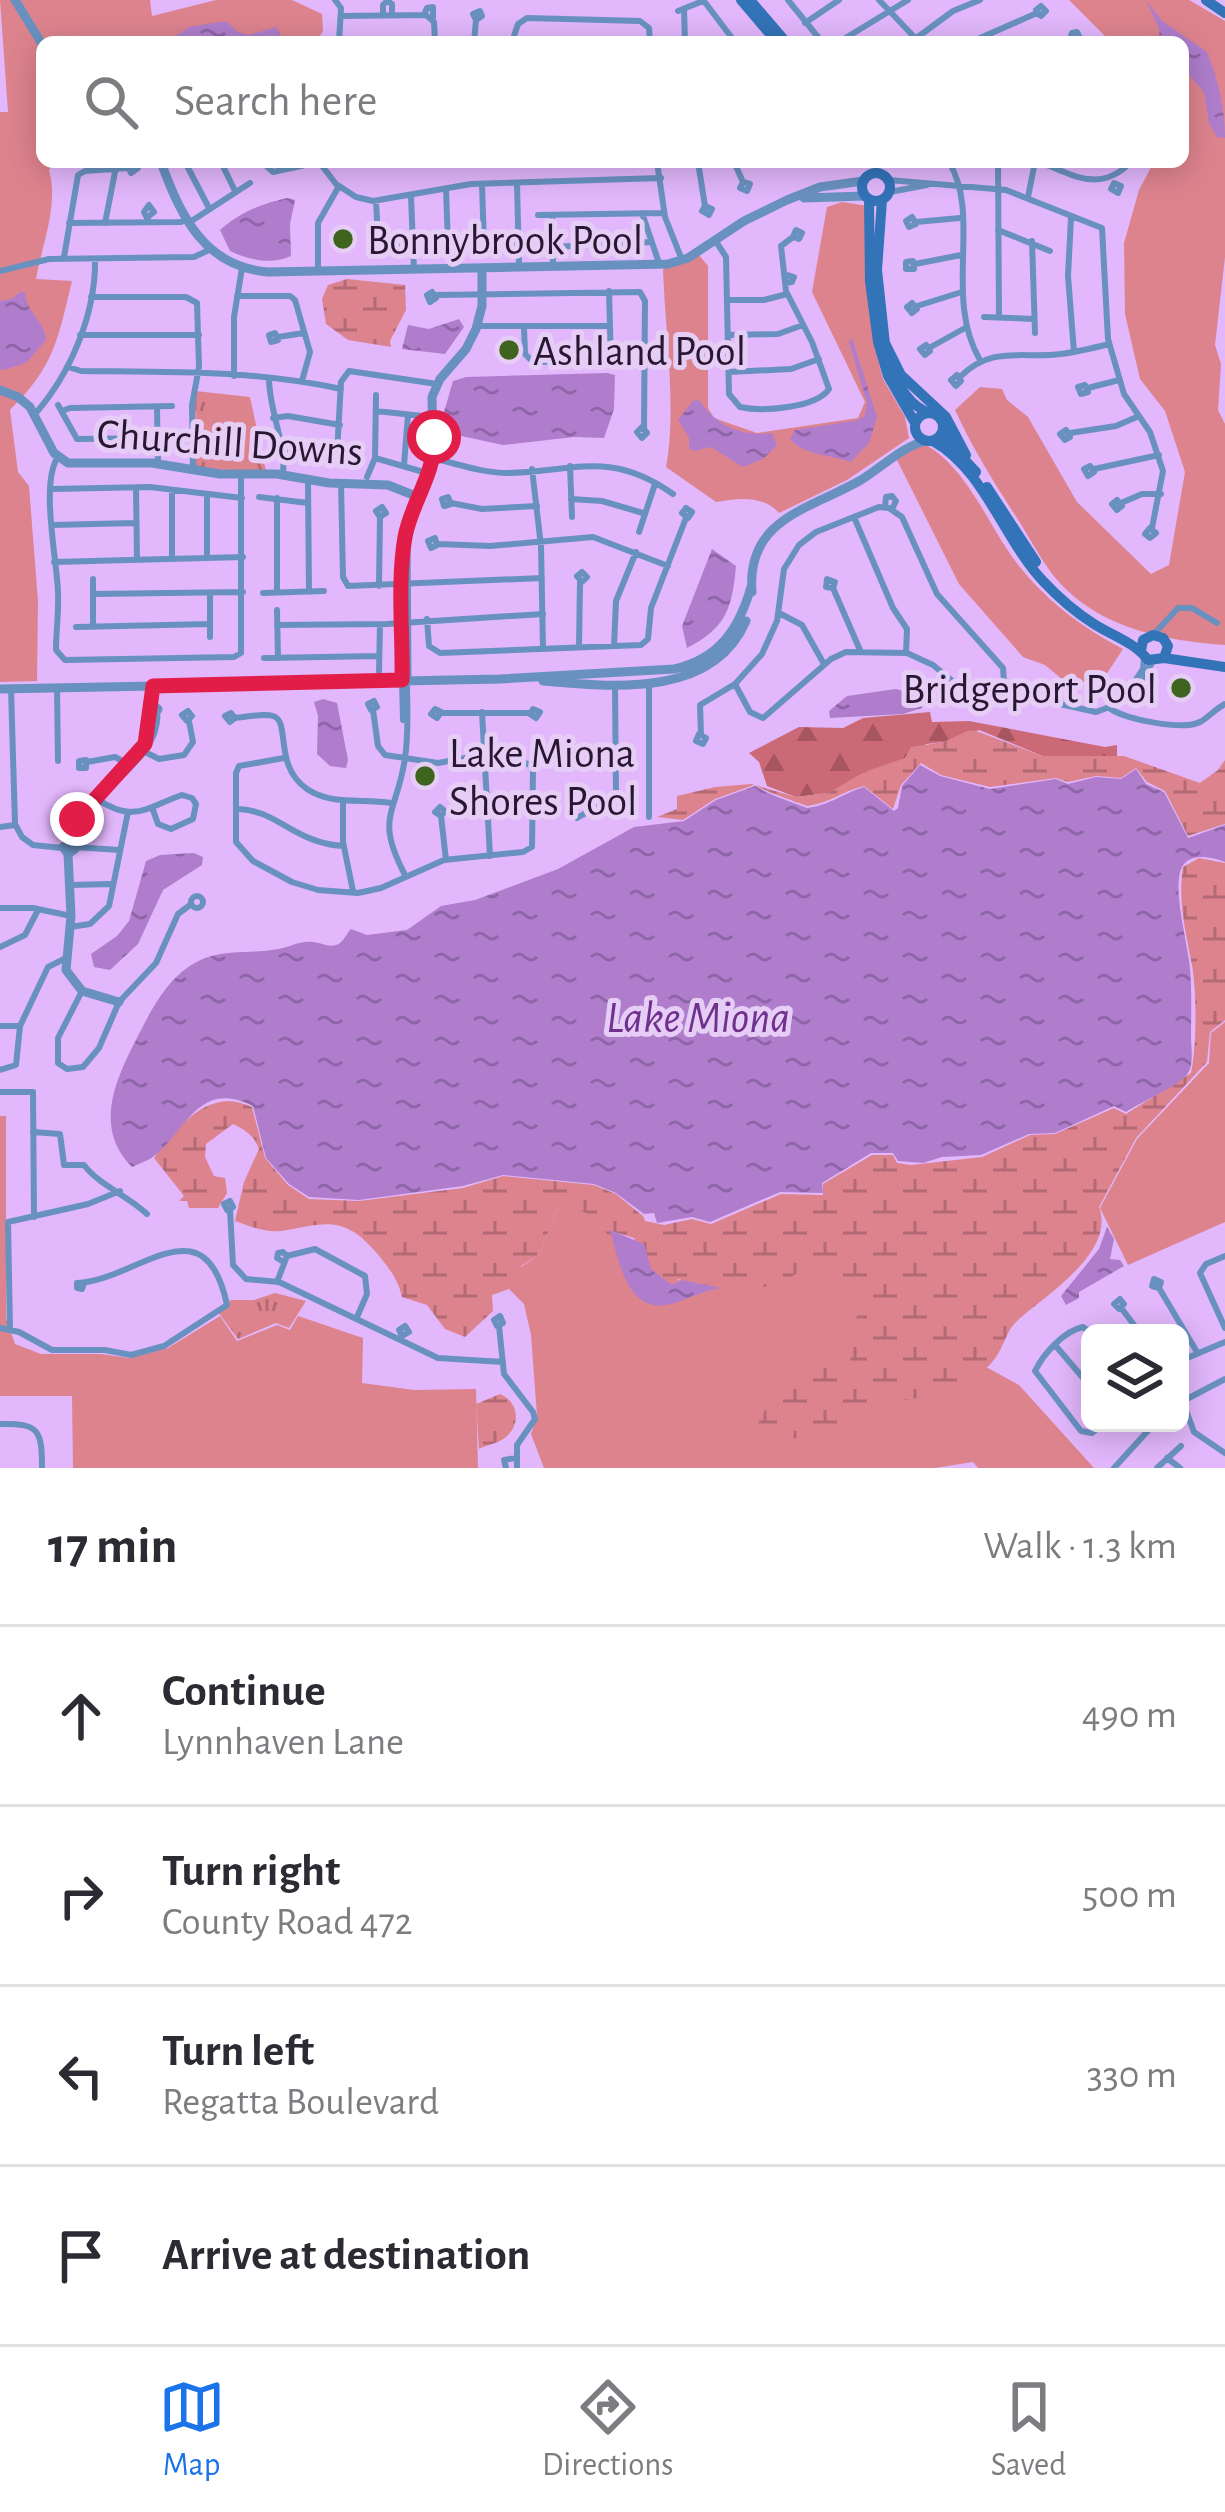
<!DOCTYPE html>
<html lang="en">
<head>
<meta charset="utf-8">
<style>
	body { margin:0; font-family:"Alegreya Sans",sans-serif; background:#f7f7f7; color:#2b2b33 }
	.controls { position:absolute; right:36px; bottom:36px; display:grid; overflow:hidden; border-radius:18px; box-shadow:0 6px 30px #0003 }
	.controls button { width:108px; height:108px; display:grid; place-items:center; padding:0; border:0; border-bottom:3px solid #e1e1e2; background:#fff; color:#2b2b33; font:60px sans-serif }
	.stop { position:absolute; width:36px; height:36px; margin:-27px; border:9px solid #e11d48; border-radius:50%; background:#fff }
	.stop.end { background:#e11d48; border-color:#fff; box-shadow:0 3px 12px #0008 }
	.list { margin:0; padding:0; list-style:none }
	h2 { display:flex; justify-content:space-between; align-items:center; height:156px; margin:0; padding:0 48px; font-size:51px }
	h2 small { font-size:39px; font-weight:400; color:#7c7c81 }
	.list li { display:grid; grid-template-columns:78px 1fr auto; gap:36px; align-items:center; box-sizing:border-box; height:180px; padding:0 48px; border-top:3px solid #e1e1e2 }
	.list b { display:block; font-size:45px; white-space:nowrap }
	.list p { margin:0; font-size:39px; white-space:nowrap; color:#7c7c81 }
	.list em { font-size:39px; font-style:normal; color:#7c7c81 }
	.icon { flex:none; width:66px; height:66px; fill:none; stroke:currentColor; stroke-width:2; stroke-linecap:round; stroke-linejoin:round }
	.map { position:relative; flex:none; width:1225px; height:1468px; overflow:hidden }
	.search { position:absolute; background:#fff; box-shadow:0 6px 30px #0003; left:36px; right:36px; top:36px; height:132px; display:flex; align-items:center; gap:30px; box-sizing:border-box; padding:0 42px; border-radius:18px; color:#7c7c81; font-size:45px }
	.sheet { height:876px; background:#fff }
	nav { display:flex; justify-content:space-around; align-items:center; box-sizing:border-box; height:168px; border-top:3px solid #e1e1e2; background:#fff; font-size:33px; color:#7c7c81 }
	nav a { display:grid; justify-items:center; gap:6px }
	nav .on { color:#1a73e8 }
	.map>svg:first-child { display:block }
</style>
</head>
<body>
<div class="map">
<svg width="1225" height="1468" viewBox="0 0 1225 1468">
	<defs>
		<pattern id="forest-firs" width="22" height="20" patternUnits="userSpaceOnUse" patternTransform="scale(3)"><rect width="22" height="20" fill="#cc6976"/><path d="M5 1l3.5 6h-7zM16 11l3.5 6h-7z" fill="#a65561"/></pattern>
		<pattern id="wetland-marsh" width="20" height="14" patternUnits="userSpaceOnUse" patternTransform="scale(3)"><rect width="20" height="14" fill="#dd838e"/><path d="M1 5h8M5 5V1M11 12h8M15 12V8" fill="none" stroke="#b36a75"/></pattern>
		<pattern id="park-tufts" width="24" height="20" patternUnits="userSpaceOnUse" patternTransform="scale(3)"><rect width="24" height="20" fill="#dd838e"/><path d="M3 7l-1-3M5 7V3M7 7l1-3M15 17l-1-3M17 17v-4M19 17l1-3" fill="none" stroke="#b36a75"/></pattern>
		<pattern id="water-ripples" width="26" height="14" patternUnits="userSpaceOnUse" patternTransform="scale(3)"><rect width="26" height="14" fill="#af7dcc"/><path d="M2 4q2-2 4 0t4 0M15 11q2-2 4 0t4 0" fill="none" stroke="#8e65a6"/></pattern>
	</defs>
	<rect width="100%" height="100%" fill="#e2b7fc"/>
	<!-- grass -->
	<path fill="#dd838e" d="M0 0H150L152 16 216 0H292L322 14 323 31 316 42H42V162H55L49 170C59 204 42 245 36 279L72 281C58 339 54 367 10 410L18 472 29 486 38 601 37 681 0 682V112H8Z
		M1069 0H1189L1225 21V257L1215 345 1221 364 1218 410 1225 424V645C1160 640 1092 627 1050 571 1037 553 1027 533 1015 515 993 481 972 447 955 410L980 387 1002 389 1007 400 1028 417 1077 502 1151 574 1169 565 1185 472 1165 411 1140 379 1125 314 1124 243 1139 190 1154 162H1183V42H1111Z
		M842 202 868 206 873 341 883 379 905 417 909 438 847 480 779 513C763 495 738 498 716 502L666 467C677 410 665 330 663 269L699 255 708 266V408L714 418 757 433 858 418 865 402 812 292 827 207Z
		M926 445C967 468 988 525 1016 562 1045 600 1081 627 1123 649L1104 678 1093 683 1062 679 1045 665 1023 657 959 584 897 460 914 448Z
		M1225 1022V1222L1128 1265 1100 1208 1137 1139 1209 1063 1211 1033Z
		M0 1116H6V1318L15 1344 41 1354H101L129 1358 168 1348 220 1316 237 1341 277 1325 290 1330 298 1316 363 1338 362 1383 414 1390 476 1389 478 1468H73L72 1396H0Z
		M574 1207 590 1214 607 1234 610 1230 675 1281 814 1253 861 1270 879 1350 988 1368 1019 1385 1094 1468H978L973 1462 935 1468H544L531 1434 537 1416 531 1335 524 1304 509 1289 521 1267 539 1255 557 1210Z"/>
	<!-- forest -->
	<path fill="url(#forest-firs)" d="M930 712 932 722 969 721 1105 747 1117 745V756H1043L979 730 944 742 926 744 905 758 828 793 796 797 767 786 759 762 749 753 799 727 843 728 863 718Z"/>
	<!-- wetland -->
	<path fill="url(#wetland-marsh)" d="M347 279 405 285 406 310 390 341 391 347 348 340 326 324 322 299 328 285Z
		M971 729 1043 756H1124L1200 783 1218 770 1225 760V824L1188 836 1165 791 1147 782 1136 768 1121 778 1096 776 1068 782 1056 778 990 787 941 775 921 763 901 785 893 809 864 786C843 791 830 803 807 806 789 799 772 794 754 785L715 799 683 820 657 817 677 809V796L715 787 751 784 796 797 828 793 864 772 905 758 911 747 944 742Z
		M1199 858 1225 863V1020L1210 1032 1207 1062 1136 1138 1099 1207C1116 1252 1046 1295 1018 1320 1007 1330 1006 1340 999 1352 992 1366 973 1380 959 1388V1394C928 1399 890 1394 869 1421L870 1429 865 1435 848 1427 827 1442 804 1437 771 1442 756 1434C760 1399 797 1386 819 1365L840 1373 849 1368 859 1302 851 1290 824 1270 818 1259 784 1282 760 1288 724 1291 678 1279 673 1286 651 1269 634 1238 611 1231V1235L607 1234C591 1215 583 1205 557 1210L539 1255 521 1266 523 1272 509 1289 492 1295 493 1311 465 1337 445 1329 427 1305 402 1297C398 1278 386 1264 374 1250 342 1214 323 1224 281 1231 266 1233 249 1226 235 1221L244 1182 259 1149C255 1136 245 1130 233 1124L206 1144 205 1157 214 1176 225 1178 227 1193 218 1208H189L187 1201H179L184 1196 154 1158C178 1127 208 1086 252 1107L265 1158 288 1185 309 1199 359 1201 463 1188 503 1176 594 1185 616 1194 643 1216 645 1221 664 1225 692 1219 711 1224 781 1194 823 1195V1184L872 1155H893L897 1163 911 1165 982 1157 1030 1135 1055 1134 1114 1108 1126 1114 1191 1073C1197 1045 1197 988 1191 960 1185 929 1178 899 1183 867Z
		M500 1394C517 1401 522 1422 507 1436 500 1443 486 1445 479 1449L476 1404Z"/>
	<!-- park -->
	<path fill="url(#park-tufts)" d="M195 391 250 397 266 471 196 469Z
		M275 1293 306 1301 289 1328 276 1323 238 1339 218 1312 231 1300H254Z"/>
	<!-- water -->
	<path fill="url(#water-ripples)" d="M1146 0 1162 21 1207 52C1218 79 1225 109 1225 138L1217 137 1209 123 1204 92 1183 68V42H1160L1159 29Z
		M226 21 238 32 249 35 276 27 285 42H167L189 27Z
		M287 198 295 200 290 224 291 256C272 265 249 260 230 251L220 230C240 212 261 204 287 198Z
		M20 292H25C25 312 45 320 46 340L26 363 3 370 0 369V301L12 299Z
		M459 319 464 327 445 354 402 349 408 325 429 329Z
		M852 338 877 417 869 443 851 462C832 455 802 455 790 439L795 430 859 420 865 415 867 403 849 342Z
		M607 373 615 375 614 409 604 438 574 437 503 445 452 434 444 412 453 381 466 377Z
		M699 400C716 425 740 437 772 433L777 445 763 459 743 467 711 447 694 451 689 448V437L678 420 693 401Z
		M712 549 736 566C732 609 726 628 687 648L682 626Z
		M896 689 918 695 922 708 903 714 830 718 829 711 847 696Z
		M323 699 337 703 348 760 346 768 330 766 317 754 318 716 314 702Z
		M920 765 940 776 990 789 1056 779 1068 784 1096 777 1121 779 1136 769 1146 784 1164 792 1188 838 1225 825V862C1212 857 1190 852 1182 867 1171 887 1189 947 1190 969 1192 991 1191 1014 1191 1036 1191 1047 1194 1064 1188 1073 1181 1085 1139 1103 1126 1112L1114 1106 1055 1133 1029 1134 981 1155 942 1157 923 1163 898 1161 893 1153H871L822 1183 823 1193 780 1192 710 1222 692 1217 657 1223 654 1213 644 1214 616 1193 594 1184 503 1175 463 1186 359 1200 309 1197 289 1184 266 1158 253 1106C196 1077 185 1136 150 1159 144 1162 138 1164 132 1167 91 1126 118 1075 140 1032 155 1003 172 971 205 958 230 949 253 954 278 949 290 947 301 940 313 942 322 943 332 949 340 943 345 939 347 933 351 929L367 935 407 930 441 906 475 900 558 869 634 827 684 821 716 800 755 786C771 796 790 801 807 808 831 805 843 793 864 787L894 811 898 808 902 786Z
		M194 853 203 857 202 865 163 890 138 944 110 970 94 967 91 954 117 936 129 921 146 861 160 855Z
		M1107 1227 1114 1239 1110 1259 1120 1260 1124 1266 1079 1292V1298L1066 1305 1061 1296 1099 1249Z
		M610 1230 644 1244 651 1269 672 1285 682 1280 721 1288C701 1290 685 1302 666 1305 627 1312 618 1258 610 1230Z"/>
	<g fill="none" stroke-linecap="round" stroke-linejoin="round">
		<!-- minor -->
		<path stroke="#6991c0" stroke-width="6" d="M335 0 341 8 339 42
			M788 0 822 42
			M879 0 919 42
			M704 1 735 42
			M1041 6 1046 11 1041 16 1036 10Z
			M684 9 685 42
			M678 11 703 1
			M383 15V5L387 1 392 4V14
			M424 15 427 8 433 7V18
			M341 16 426 15 434 22 435 42
			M805 23 839 0
			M474 42 476 20 482 16 480 11 473 14 476 20
			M512 42 518 24 527 18 640 21 649 28 650 42
			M708 42 732 40
			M839 42 908 0
			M911 42 953 11 980 0
			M971 42 1037 13
			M1075 42 1070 38 1072 33 1077 32 1080 38
			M185 162 209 208
			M221 162 235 191
			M262 162 273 172 319 162 336 184 356 197 373 201 471 184 661 178
			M657 162 665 217 682 260
			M698 162 705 206
			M734 162 743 182
			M949 162C982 217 943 297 980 360
			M998 162 999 317
			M1040 162C1074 176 1101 193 1131 162
			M134 163 138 168 131 173 128 166Z
			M889 180 1006 190 1102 228 1108 339 1124 394 1150 432 1163 471 1152 528
			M743 182 750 184 747 191 740 188Z
			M517 183 519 265
			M1114 183 1121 186 1118 193 1111 189Z
			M482 184 484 245
			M446 189 448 245
			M890 192 927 185
			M411 196 414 270
			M1028 197 1035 162
			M376 201 378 239 389 247 519 244
			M705 206 712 209 709 215 702 211Z
			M642 213 658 260
			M538 215 664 213
			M552 215 553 261
			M149 216 154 212 149 205 144 212 149 222
			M912 217 916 224 909 227 906 221Z
			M1071 218 1068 276 1074 352
			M190 222 250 183
			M916 222 960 218
			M69 223 181 222 188 219
			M105 223 117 162
			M796 230 802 233 799 239 793 237Z
			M998 230 1050 251
			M715 240 726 257 729 394 740 407C762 412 816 408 829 389L812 342 786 291 781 246 793 237
			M1032 241 1035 333
			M553 247 651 242
			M64 257 78 175 85 171 127 168
			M913 261 914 269H906V262Z
			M915 264 961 255
			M0 271 49 259 194 257 209 250
			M318 272V223L339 186
			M784 274 794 277 792 282 785 283
			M609 291 611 361
			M432 292 436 298 430 302 427 295Z
			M436 295 640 292 645 301 644 428
			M237 296H290L295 300 310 352 302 381
			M91 297H186L197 303 199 367 192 405 193 470
			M727 300H764L787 294
			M912 303 917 309 912 313 907 307Z
			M917 306 962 292
			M984 317 1034 319
			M477 326H610
			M524 327 525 354 533 362 646 360
			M275 333 278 340 271 342 269 335Z
			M80 335H199
			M728 335 778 334 803 325
			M278 337 304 333
			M926 345 930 351 925 355 920 349Z
			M929 348 965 328
			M68 367 81 371C168 372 255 370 341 389
			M729 372 791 369 819 359
			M957 375 961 381 956 386 951 380Z
			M234 376V317L242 268
			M960 377C992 345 1022 359 1061 354 1077 352 1093 348 1109 344
			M269 378C269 411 286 442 283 474
			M1085 385 1088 392 1081 394 1078 387Z
			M1088 388 1119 380
			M58 405 77 439 157 438
			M157 408 158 464
			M62 411 70 408 172 406
			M376 411 432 417
			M35 414C71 373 96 313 95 259
			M273 418 288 416 340 425
			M642 427 647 433 642 438 637 432Z
			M1066 430 1070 437 1065 440 1060 434Z
			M1070 433 1116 426 1139 416
			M283 452 327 459 337 453 341 382 349 371 437 384
			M58 457C40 483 57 559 58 592 59 611 56 631 56 650L65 660 234 657 241 653V474
			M375 458 420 471
			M433 458C457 464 483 473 508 473 573 472 610 449 673 494
			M404 465 408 415
			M570 466 572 517
			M1090 466 1094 472 1088 476 1084 469Z
			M532 469 541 546 543 649
			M1094 469 1159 455
			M367 477 375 458 376 395
			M308 481 309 592
			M341 484 343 577 348 586 542 578
			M136 488 137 559
			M52 489 150 487 242 498
			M172 491V558
			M207 497V558
			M259 497 308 503
			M448 497 451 504 444 506 442 499Z
			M277 498V592
			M571 499 602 501 643 513
			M1117 500 1122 506 1117 510 1112 504Z
			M451 503 482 509 537 506
			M1121 503 1142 494H1161
			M382 507 386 513 380 517 376 511Z
			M885 507 886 497 892 496 896 501 892 509
			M686 508 692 512 688 518 682 513Z
			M854 517 893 608 907 629 906 653
			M52 525 136 523
			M1150 528 1156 533 1150 538 1145 534Z
			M639 532 655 484
			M435 538 437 545 431 548 428 541Z
			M438 544 490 546 593 537 668 566
			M54 562 243 557
			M582 572 587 577 582 582 577 576Z
			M827 579 835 582 833 588 826 587Z
			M379 586 380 517
			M833 588 860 650
			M210 593V637
			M263 593 324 591
			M93 594 243 592
			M277 610 278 658
			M779 613 802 625 824 664
			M427 619 429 646 440 653 641 645 648 639 651 608 686 518
			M277 625 387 624 543 614
			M76 627 210 624
			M93 627V579
			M1153 635 1178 608H1192L1217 623
			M579 646 580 582
			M614 646 616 601 636 552
			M264 658 379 656
			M379 672 380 624
			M402 680 403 720
			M649 683V817
			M735 684 750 712 763 718 831 659 846 652 907 653 933 665 967 693 1024 696 1096 712 1115 705 1140 683 1153 661
			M1133 684 1143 669 1144 658
			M11 688 15 824 22 837 33 845 62 848
			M57 688 58 761
			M374 701 377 707 371 710 368 704Z
			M435 709 441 712 437 718 431 714Z
			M533 709 540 712 536 718 530 714Z
			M1111 709C1124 719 1183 731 1200 722 1209 717 1215 709 1225 704
			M188 711 192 716 187 721 182 715Z
			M482 712 490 856
			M231 713 235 718 230 722 225 716Z
			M441 713H530
			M235 718C246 717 263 713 273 716 291 721 273 766 307 789 332 806 363 798 391 803
			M699 734 706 738 703 744 696 741Z
			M701 734 700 705 735 684 762 654 777 621 784 569 799 545 816 532 879 507 889 508 902 517 937 594 1003 668 1005 695
			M141 750 159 759 184 755 193 742 189 721
			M284 758 239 766 236 773V842L253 861 292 882 318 890 358 893 381 888 444 860 523 852 532 847 533 770 529 764 482 755 438 763 385 755 378 746 373 710
			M86 760V768H79V761Z
			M87 762 115 757 128 764
			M97 799C134 824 147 807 182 795L192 798 196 804 193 819 171 829 158 824 153 810
			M343 800V842L353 891
			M237 809C276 809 294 843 343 846
			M441 816 435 812 440 807 445 811 441 816 446 860
			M577 818 616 796 615 686
			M0 827 15 825
			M75 847 119 850
			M405 875C374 816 397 814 405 758 409 733 407 706 407 681
			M71 885 111 884
			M191 902a6 6 0 1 1 12 0a6 6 0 1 1-12 0Z
			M0 908H33L71 916
			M70 927 90 924 109 906 128 812
			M0 947 25 935 38 910
			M82 991 58 1038V1063L67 1069 83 1067 99 1048 119 1002 156 963 178 914 190 905
			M0 1026H20
			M0 1070 16 1065 20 1026 48 967 64 959
			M0 1092H33L34 1217
			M33 1132 60 1134 64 1165H84C100 1186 127 1195 147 1214
			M230 1201 233 1207 227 1210 224 1204Z
			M230 1210 233 1265 246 1279 279 1282 438 1358 503 1362
			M1225 1256 1206 1264 1200 1273 1225 1328
			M282 1261 277 1258 278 1253 283 1252 287 1256
			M1154 1279 1161 1282 1159 1288 1152 1286Z
			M277 1282 287 1256 315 1249 365 1276 367 1294 357 1317
			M1159 1288 1197 1352
			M1120 1299 1124 1304 1119 1309 1114 1304Z
			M1122 1309 1140 1333
			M500 1316 503 1323 497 1326 494 1320Z
			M405 1326 409 1332 402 1336 399 1330Z
			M499 1326 504 1374 533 1412 535 1419 517 1445V1468
			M0 1328 19 1332 52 1350H105L131 1355 164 1346 227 1305C205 1199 137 1281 77 1283V1288L82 1289 84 1283
			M10 1329 8 1222 88 1204 120 1191
			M1091 1333 1083 1327C1064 1331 1044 1353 1035 1371L1081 1431 1092 1433 1103 1423
			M1055 1345 1090 1386
			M1180 1361 1225 1342
			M1180 1394 1194 1432 1225 1453
			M1183 1401 1225 1379
			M0 1424C39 1423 42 1430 42 1468
			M1167 1458 1180 1468
			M506 1468 504 1460 516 1458
			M1114 1468 1155 1423
			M1157 1468 1181 1446"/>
		<!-- tertiary -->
		<path stroke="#6991c0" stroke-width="9" d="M15 0 42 44
			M161 162C180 216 205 267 268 272L668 264 688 258 744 221 787 200 820 187 863 181
			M804 198 865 196
			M0 390 18 397 30 407 54 453 68 463H152L220 474H277L329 483 388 485 418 497
			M752 592C746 518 811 509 861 480 882 467 902 447 925 441
			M407 680 406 536 433 457 432 397 440 379 466 349 476 329 482 306V269
			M543 681C614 687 713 698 746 621
			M0 689 500 679 674 669C719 659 739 629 751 587
			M151 705 158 709 154 716 147 713Z
			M71 843C82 788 155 767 156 716
			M71 843 75 849 68 854 63 847Z
			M68 854 71 916 66 970 82 991 119 1002"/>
		<!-- secondary -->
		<path stroke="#3373b8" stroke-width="10" d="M741 0 770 34
			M750 0 786 42
			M1206 0 1225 13
			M862 187a14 14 0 1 1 28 0a14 14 0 1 1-28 0Z
			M869 199 870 281 878 342 888 376 915 423
			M882 200 877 270 885 344
			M885 343 901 375 946 417 966 455
			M891 367C899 386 910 407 930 413
			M915 427a14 14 0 1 1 28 0a14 14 0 1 1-28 0Z
			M943 431 948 442 976 472
			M933 441C984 469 1004 540 1043 581 1058 597 1075 612 1094 624 1113 636 1134 642 1148 660L1164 658 1168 646 1163 638 1153 635 1143 640 1141 651
			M987 487 1036 562
			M1164 658 1225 667"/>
	</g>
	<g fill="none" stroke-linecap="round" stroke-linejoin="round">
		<!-- route -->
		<path stroke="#e11d48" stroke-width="15" d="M77 819 145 744 153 686 402 680C403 634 397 583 405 537 411 503 436 473 434 437"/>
	</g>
	<!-- markers -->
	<g fill="#3f641d" stroke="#e6cdf6" stroke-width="4.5">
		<circle cx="343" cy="239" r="12"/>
		<circle cx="509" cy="350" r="12"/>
		<circle cx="1181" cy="688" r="12"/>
		<circle cx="425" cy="776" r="12"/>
	</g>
	<g text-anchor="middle" stroke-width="10" stroke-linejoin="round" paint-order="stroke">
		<!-- poi labels -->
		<g font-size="42" fill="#281731" stroke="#e6cdf6" text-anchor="start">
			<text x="367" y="254">Bonnybrook Pool</text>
			<text x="533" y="365">Ashland Pool</text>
			<text x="1157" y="703" text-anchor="end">Bridgeport Pool</text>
			<text x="449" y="767">Lake Miona<tspan x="449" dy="48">Shores Pool</tspan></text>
		</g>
		<!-- street labels -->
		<g font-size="42" fill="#281731" stroke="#e6cdf6">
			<text transform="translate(230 441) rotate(4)" y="15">Churchill Downs</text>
		</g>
		<!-- water labels -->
		<g font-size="45" font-style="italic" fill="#6f308e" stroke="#e6cdf6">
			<text x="698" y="1032">Lake Miona</text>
		</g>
	</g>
</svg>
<div class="controls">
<button><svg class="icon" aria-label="layers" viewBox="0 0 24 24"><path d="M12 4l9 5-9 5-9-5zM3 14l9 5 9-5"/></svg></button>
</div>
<div class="stop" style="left:434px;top:437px"></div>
<div class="stop end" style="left:77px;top:819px"></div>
<div class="search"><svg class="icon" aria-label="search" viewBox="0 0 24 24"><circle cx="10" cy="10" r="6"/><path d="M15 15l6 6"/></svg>Search here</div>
</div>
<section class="sheet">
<h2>17 min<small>Walk · 1.3 km</small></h2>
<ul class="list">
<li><svg class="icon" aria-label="ahead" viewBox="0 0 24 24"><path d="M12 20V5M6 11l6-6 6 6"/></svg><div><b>Continue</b><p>Lynnhaven Lane</p></div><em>490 m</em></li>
<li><svg class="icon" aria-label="right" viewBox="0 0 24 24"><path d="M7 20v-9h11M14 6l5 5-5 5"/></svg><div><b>Turn right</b><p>County Road 472</p></div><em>500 m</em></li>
<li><svg class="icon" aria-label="left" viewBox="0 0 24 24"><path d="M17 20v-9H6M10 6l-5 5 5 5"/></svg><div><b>Turn left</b><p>Regatta Boulevard</p></div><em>330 m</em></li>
<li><svg class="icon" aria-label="arrive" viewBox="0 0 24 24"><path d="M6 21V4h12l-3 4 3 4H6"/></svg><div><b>Arrive at destination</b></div></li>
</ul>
</section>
<nav>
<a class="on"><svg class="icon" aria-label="map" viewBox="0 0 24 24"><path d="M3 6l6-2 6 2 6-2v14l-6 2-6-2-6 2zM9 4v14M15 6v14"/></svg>Map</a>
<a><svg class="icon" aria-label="directions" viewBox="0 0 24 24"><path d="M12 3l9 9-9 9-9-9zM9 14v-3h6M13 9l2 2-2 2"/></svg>Directions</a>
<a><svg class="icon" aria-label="saved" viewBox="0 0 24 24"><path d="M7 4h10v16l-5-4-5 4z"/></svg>Saved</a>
</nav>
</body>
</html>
